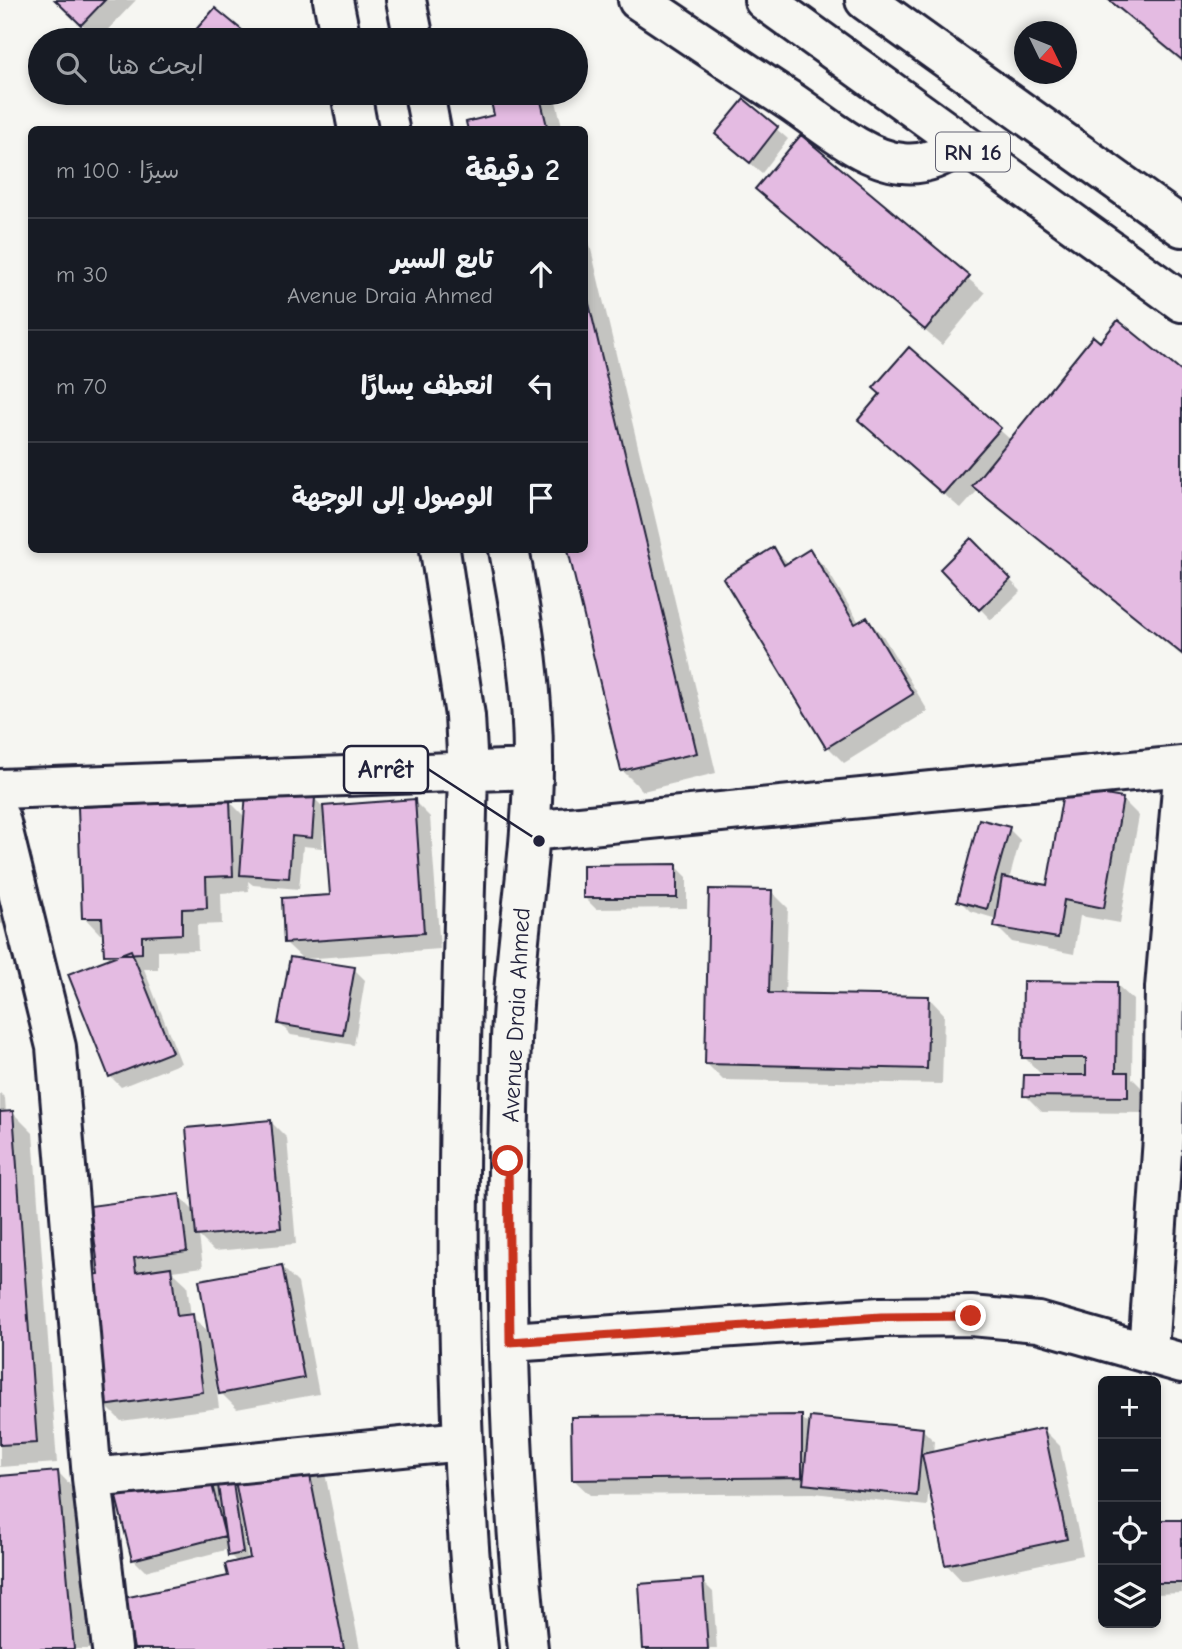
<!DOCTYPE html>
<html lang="ar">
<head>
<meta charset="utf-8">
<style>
	body { margin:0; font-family:"Comic Neue","Playpen Sans Arabic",sans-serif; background:#242831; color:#f1f3f6; direction:rtl }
	.controls { position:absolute; right:21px; bottom:21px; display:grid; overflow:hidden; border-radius:10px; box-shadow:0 4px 10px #0003 }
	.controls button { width:63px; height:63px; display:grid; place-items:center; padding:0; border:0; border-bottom:2px solid #363941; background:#171b24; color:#f1f3f6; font:35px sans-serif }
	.compass { position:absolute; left:1014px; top:21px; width:63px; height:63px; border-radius:50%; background:#171b24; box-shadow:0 4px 10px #0003; rotate:133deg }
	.stop { position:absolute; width:21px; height:21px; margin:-16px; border:5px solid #c8321e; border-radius:50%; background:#fff }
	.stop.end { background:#c8321e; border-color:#fff; box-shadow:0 2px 7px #0008 }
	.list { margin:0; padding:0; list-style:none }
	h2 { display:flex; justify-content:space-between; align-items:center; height:91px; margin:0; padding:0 28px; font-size:30px }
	h2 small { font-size:23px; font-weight:400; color:#9ea1a6 }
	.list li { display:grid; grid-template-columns:46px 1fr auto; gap:21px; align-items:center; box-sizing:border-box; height:112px; padding:0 28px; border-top:2px solid #363941 }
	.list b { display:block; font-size:26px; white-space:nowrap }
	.list p { margin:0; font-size:23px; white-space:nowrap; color:#9ea1a6 }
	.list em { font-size:23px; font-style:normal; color:#9ea1a6 }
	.icon { flex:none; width:38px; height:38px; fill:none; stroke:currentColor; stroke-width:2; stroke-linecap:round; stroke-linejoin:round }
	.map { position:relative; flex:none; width:1182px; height:1649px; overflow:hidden; direction:ltr }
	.search { position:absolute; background:#171b24; box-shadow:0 4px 10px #0003; left:28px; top:28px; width:560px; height:77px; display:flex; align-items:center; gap:18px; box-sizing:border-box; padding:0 24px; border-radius:38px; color:#9ea1a6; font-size:26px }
	.panel { position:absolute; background:#171b24; box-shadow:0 4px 10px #0003; left:28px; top:126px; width:560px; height:427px; border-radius:10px; direction:rtl }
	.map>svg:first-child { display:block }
</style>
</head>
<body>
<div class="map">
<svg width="1182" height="1649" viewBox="0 0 1182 1649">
	<rect width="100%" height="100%" fill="#f6f6f2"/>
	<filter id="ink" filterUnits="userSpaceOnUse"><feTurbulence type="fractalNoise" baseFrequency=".0143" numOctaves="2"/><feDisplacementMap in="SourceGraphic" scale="14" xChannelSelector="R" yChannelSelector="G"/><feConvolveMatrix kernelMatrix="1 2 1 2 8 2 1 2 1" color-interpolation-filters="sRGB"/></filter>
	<g filter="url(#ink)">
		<!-- shadow -->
		<path fill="#0003" fill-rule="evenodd" d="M57 0H136L98 40Z
			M1107 0H1182V62Z
			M491 93H554L563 130H470L496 117Z
			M744 101 788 139 762 173 728 145Z
			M801 137 985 293 942 345 757 189Z
			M584 220 716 773 643 791 622 770 570 550H584Z
			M1101 344 1182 374V656L978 490 961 509 877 436 882 394 909 350 1011 440Z
			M971 541 1021 591 991 620 942 569Z
			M774 549 789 564 810 552 826 568 860 624 867 619 883 636 928 711 844 763 828 747Z
			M0 798 23 920 0 924Z
			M315 799 324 808 414 801 430 817 440 949 303 959 286 943 332 896 324 824 322 848 303 846 299 889 253 885 248 881 249 891 221 893 222 924 197 925 198 950 158 951V969H144L181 1063 121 1087 110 1076 111 959 106 954 105 934H100L84 917 230 802 246 818Z
			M1123 800 1139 816 1120 923 1080 916 1074 954 1012 942 996 926 997 919 970 911 959 900 1009 829 1020 840 1009 880 1048 887Z
			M676 866 687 877V908L596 909 585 898Z
			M772 892 788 908 785 995 928 997 944 1014 942 1084 723 1080 706 1063Z
			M354 969 365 980 354 1045 291 1035 280 1024Z
			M1116 984 1133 1000 1132 1078 1144 1090V1113L1042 1112 1025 1095 1043 1076 1024 1057Z
			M0 1093 5 1098 6 1113 12 1112 33 1133 57 1463 0 1467Z
			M271 1122 287 1138 296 1244 214 1251 199 1236 203 1267 172 1271 187 1285 191 1316 210 1333 282 1267 298 1283 319 1394 237 1409 221 1393 218 1378H215L219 1408 121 1421 105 1405 101 1275 179 1196 195 1212Z
			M801 1417 811 1426 923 1430 934 1441 933 1454 1044 1430 1060 1446 1083 1555 962 1581 946 1564 929 1487 927 1506 814 1493 590 1495 573 1479Z
			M58 1472 78 1493 92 1649H0V1477Z
			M325 1473 360 1649H136L230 1578 238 1563 230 1555 229 1549 145 1571 133 1559 115 1486ZM247 1529 252 1560 248 1561 243 1530Z
			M1182 1521V1593L1156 1594V1522Z
			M702 1581 713 1592 717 1649H645Z"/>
		<!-- building -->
		<path fill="#e4bbe2" stroke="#22223b" stroke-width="2" d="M55 0H105L81 25Z
			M1109 0H1182V60Z
			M215 8 254 40H201L193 33Z
			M489 93H539L548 130H468L466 122 494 115Z
			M744 99 778 127 750 163 715 134Z
			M801 135 970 276 925 330 755 189Z
			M584 283 697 753 621 771 568 550H584Z
			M1118 320 1182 372V654L972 486 1093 336 1100 342Z
			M909 347 1001 428 943 494 858 420 880 394 873 388Z
			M971 538 1011 579 979 610 940 569Z
			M774 547 784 565 810 549 855 624 867 617 913 694 826 748 723 578Z
			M1064 788 1123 798 1104 908 1064 900 1058 938 994 927 1002 877 1047 885Z
			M246 792 315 797 312 838 292 836 289 878 240 875Z
			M415 799 424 933 284 943 282 898 330 895 323 806Z
			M230 800 233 876 206 877 207 908 182 909V934L142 936V953L104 955 102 918H82L78 807Z
			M979 819 1010 827 987 909 957 901Z
			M677 864V898H583V865Z
			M709 889 772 890 769 993 929 996 927 1069 705 1064Z
			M131 950 172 1052 109 1077 68 974Z
			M290 957 355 967 343 1035 278 1024Z
			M1023 981 1117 982 1116 1072H1128V1097L1023 1096 1024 1075H1086V1058H1022Z
			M13 1111 37 1443 0 1445V1112Z
			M271 1120 281 1228 196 1236 186 1128Z
			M180 1194 187 1251 134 1258 136 1272 171 1267 177 1316 193 1314 203 1392 103 1406 86 1276 99 1274 90 1206Z
			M282 1265 304 1378 219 1394 199 1280Z
			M802 1415V1477L572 1480 571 1417Z
			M810 1417 923 1428 917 1496 803 1484Z
			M1044 1428 1067 1539 945 1565 922 1454Z
			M305 1450 344 1649H134L124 1598 228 1576 225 1564 250 1558 232 1465Z
			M206 1461 225 1536 132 1560 113 1485Z
			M230 1462 243 1553 228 1556 215 1464Z
			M58 1471 74 1649H0V1476Z
			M1156 1520H1182V1583H1156Z
			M703 1579 708 1649H643L639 1584Z"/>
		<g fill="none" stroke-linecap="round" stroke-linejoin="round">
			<defs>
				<path id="minor" d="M333 0 341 40
					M406 0 414 40
					M638 0C689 34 739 68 790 101 823 123 862 159 902 163 925 166 943 156 962 144
					M351 93 358 130
					M424 93 431 130
					M440 550 465 716 468 771C461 1063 447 1358 478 1649
					M509 550C523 622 534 695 533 770 532 860 514 950 511 1040 504 1243 506 1448 528 1649
					M0 789 533 769
					M0 819 56 1047 92 1478 112 1649
					M530 831 1182 766
					M510 1342 881 1317 971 1316 1038 1322 1182 1363
					M1148 1352 1163 1138 1165 988 1182 788
					M92 1478 462 1441"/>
				<path id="highway" d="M764 0 1182 302
					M865 0 1182 227"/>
			</defs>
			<!-- minor casing -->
			<use href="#minor" stroke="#22223b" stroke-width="44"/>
			<!-- highway casing -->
			<use href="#highway" stroke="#22223b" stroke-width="44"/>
			<!-- minor -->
			<use href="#minor" stroke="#f6f6f2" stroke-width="38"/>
			<!-- highway -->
			<use href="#highway" stroke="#f6f6f2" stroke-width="38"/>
		</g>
	</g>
	<g fill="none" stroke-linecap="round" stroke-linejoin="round" filter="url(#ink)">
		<!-- route -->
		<path stroke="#c8321e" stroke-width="9" d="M508 1161 510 1342 881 1317 971 1316"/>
	</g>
	<g text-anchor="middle" stroke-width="6" stroke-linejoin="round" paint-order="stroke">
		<!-- shield labels -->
		<rect fill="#f6f6f2" stroke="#626272" stroke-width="2" x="936" y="132.5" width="74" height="39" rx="5"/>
		<g font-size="23" font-weight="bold" fill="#22223b">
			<text x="973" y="160">RN 16</text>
		</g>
		<!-- street labels -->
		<g font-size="24" fill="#22223b" stroke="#f6f6f2">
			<text transform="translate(516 1015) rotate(-87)" y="8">Avenue Draia Ahmed</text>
		</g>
	</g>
	<!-- callouts -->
	<path fill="none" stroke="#22223b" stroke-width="2.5" d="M539 841L428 769"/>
	<circle fill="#22223b" stroke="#f6f6f2" stroke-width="2.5" cx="539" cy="841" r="7"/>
	<rect fill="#f6f6f2" stroke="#22223b" stroke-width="2.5" x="344" y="746" width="84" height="47" rx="7"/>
	<g font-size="26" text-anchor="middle" font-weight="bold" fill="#22223b">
		<text x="386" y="778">Arrêt</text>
	</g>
</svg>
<div class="controls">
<button>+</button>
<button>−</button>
<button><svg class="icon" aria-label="locate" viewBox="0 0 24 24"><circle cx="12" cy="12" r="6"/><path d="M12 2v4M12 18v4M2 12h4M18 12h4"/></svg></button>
<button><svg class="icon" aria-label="layers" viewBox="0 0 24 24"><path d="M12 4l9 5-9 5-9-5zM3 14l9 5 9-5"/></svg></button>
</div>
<svg class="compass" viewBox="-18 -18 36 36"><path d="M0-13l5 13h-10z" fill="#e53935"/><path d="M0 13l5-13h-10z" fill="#9ea1a6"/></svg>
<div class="stop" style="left:508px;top:1161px"></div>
<div class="stop end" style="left:971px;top:1316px"></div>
<div class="search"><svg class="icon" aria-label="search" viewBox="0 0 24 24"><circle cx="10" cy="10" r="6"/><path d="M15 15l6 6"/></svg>ابحث هنا</div>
<section class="panel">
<h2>2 دقيقة<small>سيرًا · 100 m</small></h2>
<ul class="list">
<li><svg class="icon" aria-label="ahead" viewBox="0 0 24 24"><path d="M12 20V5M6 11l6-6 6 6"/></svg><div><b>تابع السير</b><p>Avenue Draia Ahmed</p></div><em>30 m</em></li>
<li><svg class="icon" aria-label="left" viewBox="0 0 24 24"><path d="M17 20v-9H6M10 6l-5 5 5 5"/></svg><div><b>انعطف يسارًا</b></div><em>70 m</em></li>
<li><svg class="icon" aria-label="arrive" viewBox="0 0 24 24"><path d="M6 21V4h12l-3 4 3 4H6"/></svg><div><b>الوصول إلى الوجهة</b></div></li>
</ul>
</section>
</div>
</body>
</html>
